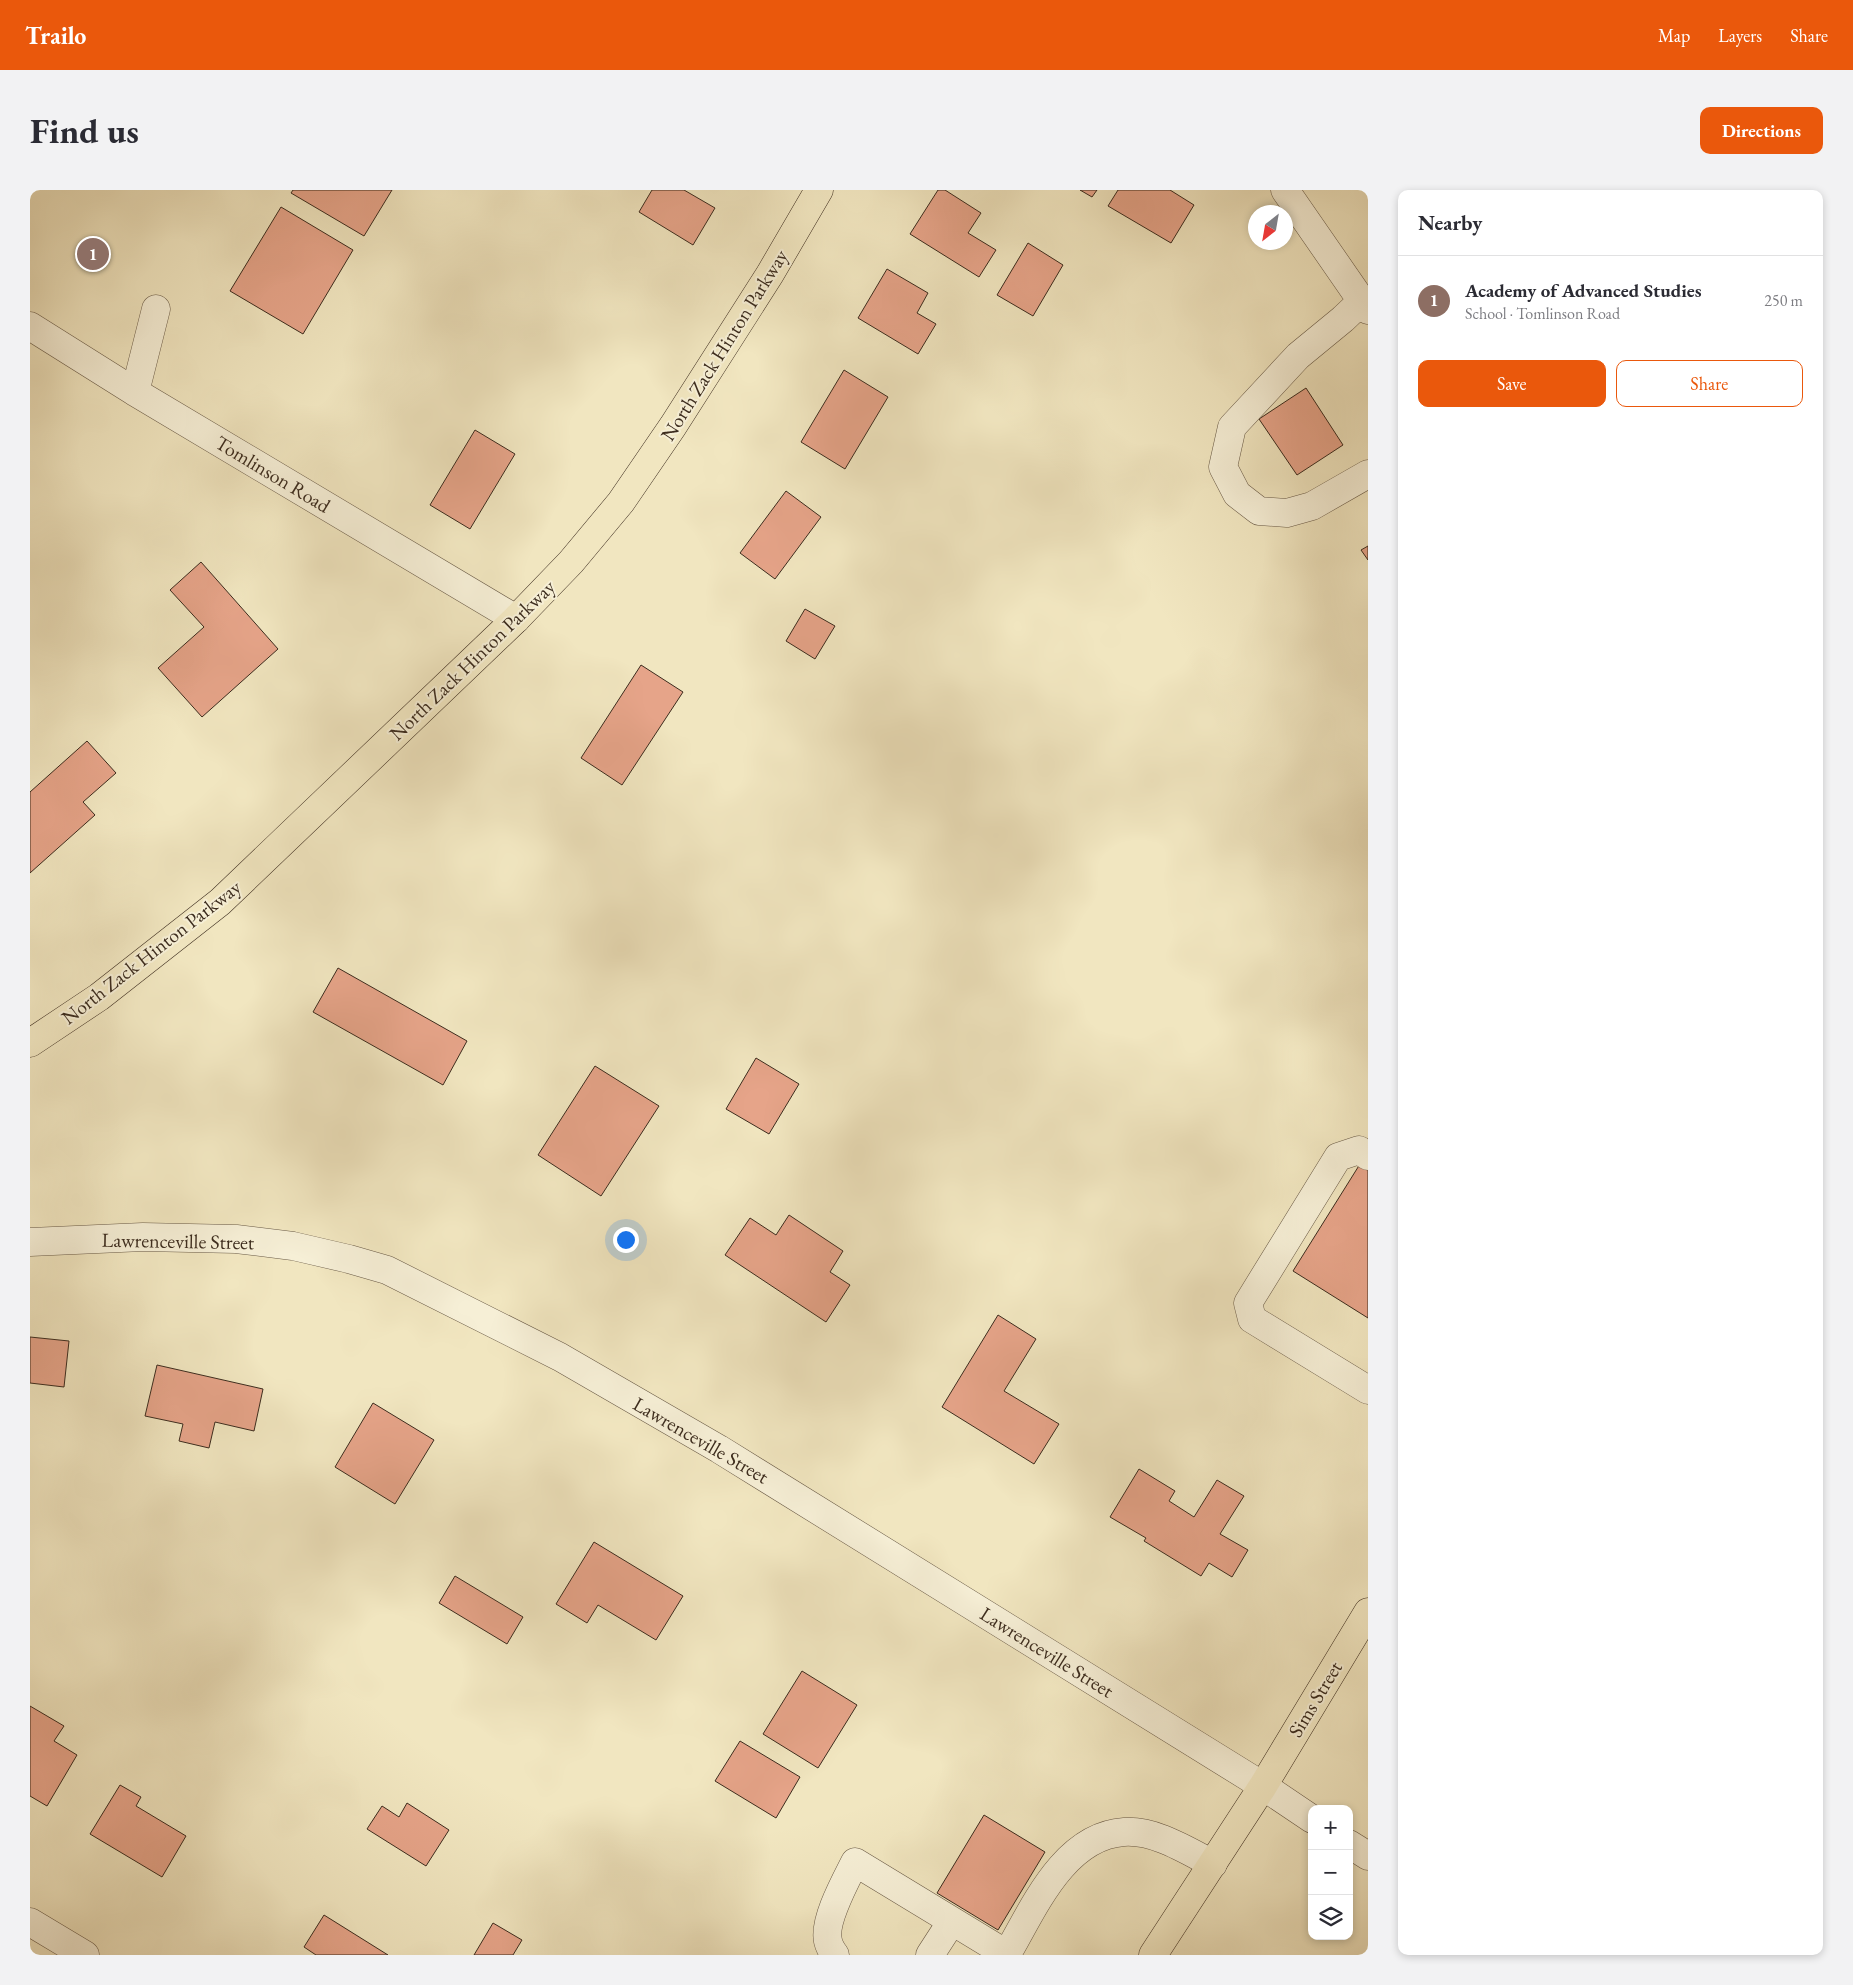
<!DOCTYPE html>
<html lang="en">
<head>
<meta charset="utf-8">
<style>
	body { margin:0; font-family:"EB Garamond",serif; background:#f2f2f3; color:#2b2b33 }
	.controls { position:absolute; right:15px; bottom:15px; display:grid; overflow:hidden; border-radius:10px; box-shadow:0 2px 8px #0003 }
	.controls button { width:45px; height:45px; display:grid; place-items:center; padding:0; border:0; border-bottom:1px solid #e1e1e2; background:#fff; color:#2b2b33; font:25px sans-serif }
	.compass { position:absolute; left:1218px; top:15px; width:45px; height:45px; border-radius:50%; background:#fff; box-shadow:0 2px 8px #0003; rotate:211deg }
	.you { position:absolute; left:595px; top:1049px; width:18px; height:18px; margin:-12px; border:4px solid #fff; border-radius:50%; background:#1a73e8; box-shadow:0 0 0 8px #1a73e833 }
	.badge { display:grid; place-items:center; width:32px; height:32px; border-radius:50%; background:#ea580c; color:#fff; font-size:16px; font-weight:700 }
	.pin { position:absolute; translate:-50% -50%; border:2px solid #fff; box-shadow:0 1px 5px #0006 }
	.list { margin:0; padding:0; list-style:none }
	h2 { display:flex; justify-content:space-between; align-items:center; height:65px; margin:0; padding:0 20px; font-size:21px }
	h2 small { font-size:16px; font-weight:400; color:#7c7c81 }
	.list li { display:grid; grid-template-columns:32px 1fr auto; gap:15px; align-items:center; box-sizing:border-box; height:90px; padding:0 20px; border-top:1px solid #e1e1e2 }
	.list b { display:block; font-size:19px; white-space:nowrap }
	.list p { margin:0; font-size:16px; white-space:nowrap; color:#7c7c81 }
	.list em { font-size:16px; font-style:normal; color:#7c7c81 }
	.actions { display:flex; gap:10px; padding:15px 20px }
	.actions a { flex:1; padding:11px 0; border:1px solid #ea580c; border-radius:10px; text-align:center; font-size:18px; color:#ea580c }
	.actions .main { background:#ea580c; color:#fff }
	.icon { flex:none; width:28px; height:28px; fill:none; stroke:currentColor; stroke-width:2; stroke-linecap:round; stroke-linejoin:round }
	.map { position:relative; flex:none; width:1338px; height:1765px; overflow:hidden; border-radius:10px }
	header { display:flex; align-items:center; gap:30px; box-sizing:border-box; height:70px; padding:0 25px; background:#ea580c; color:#fff }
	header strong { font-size:24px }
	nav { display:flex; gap:28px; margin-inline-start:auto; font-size:18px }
	.intro { display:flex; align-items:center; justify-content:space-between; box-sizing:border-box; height:120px; padding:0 30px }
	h1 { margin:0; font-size:35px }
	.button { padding:12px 22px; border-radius:10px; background:#ea580c; color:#fff; font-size:18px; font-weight:700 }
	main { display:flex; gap:30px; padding:0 30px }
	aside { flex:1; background:#fff; border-radius:10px; box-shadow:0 2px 8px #0003 }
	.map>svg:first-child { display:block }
</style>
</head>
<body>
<header>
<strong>Trailo</strong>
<nav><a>Map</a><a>Layers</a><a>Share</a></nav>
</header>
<div class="intro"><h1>Find us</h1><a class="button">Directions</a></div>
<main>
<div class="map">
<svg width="1338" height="1765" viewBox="0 0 1338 1765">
	<rect width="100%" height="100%" fill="#f1e6c0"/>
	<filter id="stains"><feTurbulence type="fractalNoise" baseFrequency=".004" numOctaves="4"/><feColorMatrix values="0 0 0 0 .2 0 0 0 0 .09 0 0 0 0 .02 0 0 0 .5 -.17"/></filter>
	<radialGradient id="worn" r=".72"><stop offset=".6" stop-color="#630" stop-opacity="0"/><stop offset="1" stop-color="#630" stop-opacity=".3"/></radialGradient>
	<!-- building -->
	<path fill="#e6a489" stroke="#3c2c1e" d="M263 0H362L334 46 261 3Z
		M622 0H654L685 18 663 55 609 22Z
		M908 0H915L951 23 938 43 966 60 949 87 880 44Z
		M1050 0H1067L1062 7Z
		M1088 0H1140L1164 15 1141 53 1078 16Z
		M251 17 323 60 273 144 200 101Z
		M998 53 1033 75 1003 126 967 105Z
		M857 79 898 103 887 123 906 134 888 164 828 128Z
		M814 180 858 207 815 279 771 252Z
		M1276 198 1313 255 1267 285 1229 229Z
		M445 240 485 264 440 339 400 315Z
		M756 301 791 327 745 389 710 363Z
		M1338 356V370L1331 360Z
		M171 372 248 459 172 527 128 478 174 437 140 400Z
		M775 419 805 436 785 469 756 451Z
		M611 475 653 502 592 595 551 568Z
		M57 551 86 583 53 612 65 625 0 683V602Z
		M308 778 437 851 413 895 283 822Z
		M726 868 769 894 739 944 696 919Z
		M565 876 629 916 571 1006 508 965Z
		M1330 974 1338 979V1128L1263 1081Z
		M759 1025 813 1061 800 1082 820 1095 796 1132 695 1065 720 1028 746 1045Z
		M968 1125 1006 1149 974 1201 1029 1234 1004 1274 912 1217Z
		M0 1147 39 1151 34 1197 0 1193Z
		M127 1175 233 1199 224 1241 185 1232 179 1258 149 1251 153 1234 115 1226Z
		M343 1213 404 1250 365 1314 305 1277Z
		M1109 1279 1145 1301 1139 1311 1164 1327 1187 1290 1214 1306 1190 1344 1218 1360 1202 1387 1179 1373 1171 1386 1114 1351 1116 1348 1080 1327Z
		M564 1352 653 1406 626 1450 568 1415 557 1433 526 1414Z
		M425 1386 493 1427 477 1454 409 1413Z
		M772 1481 827 1515 788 1578 733 1544Z
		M0 1516 34 1536 24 1551 47 1565 17 1616 0 1606Z
		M710 1551 770 1587 746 1628 685 1591Z
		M90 1595 111 1607 106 1616 156 1646 132 1687 60 1644Z
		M377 1613 419 1640 396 1676 337 1639 352 1616 369 1627Z
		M954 1625 1015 1662 968 1740 907 1703Z
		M294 1725 358 1765H286L274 1757Z
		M463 1733 492 1750 483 1765H444Z"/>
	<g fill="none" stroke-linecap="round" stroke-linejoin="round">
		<defs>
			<path id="minor" d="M1255 0 1338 120
				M1332 111 1313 129 1268 166 1202 237 1193 277 1207 304 1229 321 1257 323 1282 316 1338 284
				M0 136 105 202 486 429
				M105 202 126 119
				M1338 966 1329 960 1308 967 1218 1113 1222 1129 1338 1200
				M0 1052 113 1047 206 1049 263 1056 319 1069 357 1080 530 1167 689 1259 1233 1596 1282 1629
				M1319 1654 1338 1666
				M0 1732 55 1765
				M977 1764C1003 1720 1033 1646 1094 1642 1125 1640 1156 1660 1183 1674
				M805 1765C802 1761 799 1756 798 1751 793 1731 816 1690 825 1672L978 1765
				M900 1765 922 1731"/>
			<path id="major" d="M0 853 69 807 190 712 486 429 541 372 591 312 643 236 740 84 789 0
				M1123 1765 1233 1596 1338 1422"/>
		</defs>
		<!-- minor casing -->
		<use href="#minor" stroke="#695a46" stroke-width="29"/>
		<!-- major casing -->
		<use href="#major" stroke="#3c2c1e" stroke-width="29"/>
		<!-- minor -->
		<use href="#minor" stroke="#f6efd6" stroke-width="28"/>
		<!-- major -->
		<use href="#major" stroke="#f1e6c0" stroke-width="28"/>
	</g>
	<g text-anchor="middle" stroke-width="4" stroke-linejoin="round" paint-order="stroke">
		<!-- street labels -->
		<g font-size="20" fill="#3c2c1e" stroke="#f6efd6">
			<text transform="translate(694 155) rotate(-58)" y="7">North Zack Hinton Parkway</text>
			<text transform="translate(243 284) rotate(31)" y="7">Tomlinson Road</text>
			<text transform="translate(442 470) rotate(-44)" y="7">North Zack Hinton Parkway</text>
			<text transform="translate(121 762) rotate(-38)" y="7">North Zack Hinton Parkway</text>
			<text transform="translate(148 1051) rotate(1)" y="7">Lawrenceville Street</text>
			<text transform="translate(671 1250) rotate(30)" y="7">Lawrenceville Street</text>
			<text transform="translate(1017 1462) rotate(32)" y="7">Lawrenceville Street</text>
			<text transform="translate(1285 1509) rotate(-59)" y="7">Sims Street</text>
		</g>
	</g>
	<rect width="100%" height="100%" filter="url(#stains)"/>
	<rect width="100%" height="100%" fill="url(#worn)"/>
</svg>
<div class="controls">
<button>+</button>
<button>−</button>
<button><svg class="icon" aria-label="layers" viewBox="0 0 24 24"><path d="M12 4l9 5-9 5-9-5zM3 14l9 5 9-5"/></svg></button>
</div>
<svg class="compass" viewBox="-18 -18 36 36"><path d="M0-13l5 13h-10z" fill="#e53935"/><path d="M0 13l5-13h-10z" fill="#7c7c81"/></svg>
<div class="you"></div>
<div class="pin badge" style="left:63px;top:64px;background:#8d6e63">1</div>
</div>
<aside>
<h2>Nearby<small></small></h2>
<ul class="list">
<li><span class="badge" style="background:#8d6e63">1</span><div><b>Academy of Advanced Studies</b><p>School · Tomlinson Road</p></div><em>250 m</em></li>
</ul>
<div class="actions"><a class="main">Save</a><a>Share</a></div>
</aside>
</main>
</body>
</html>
